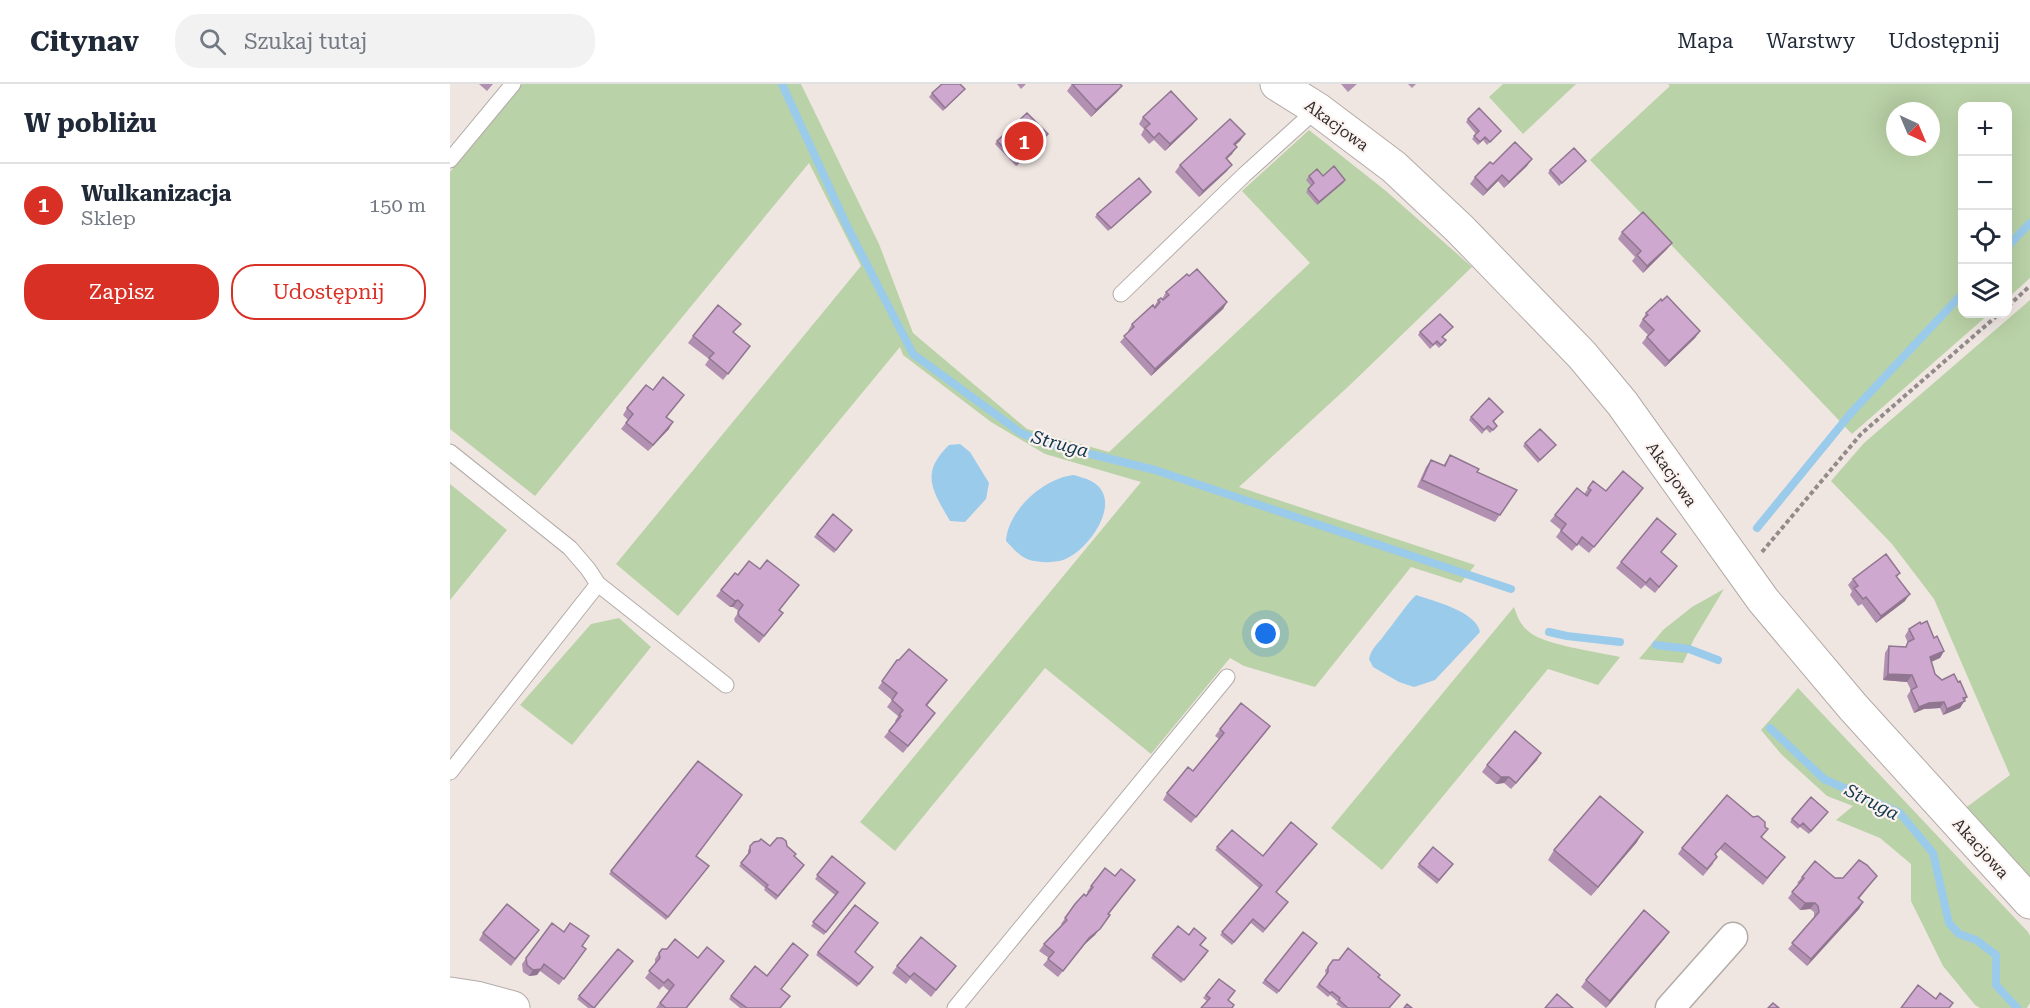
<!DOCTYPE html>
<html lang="pl">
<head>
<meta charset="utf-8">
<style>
	body { margin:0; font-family:"Roboto Serif",serif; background:#f2f2f3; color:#1f2937 }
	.controls { position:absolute; right:18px; top:18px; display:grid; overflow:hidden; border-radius:12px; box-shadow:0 6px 24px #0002 }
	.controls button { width:54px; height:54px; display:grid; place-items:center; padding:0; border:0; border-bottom:2px solid #e0e1e3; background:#fff; color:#1f2937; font:30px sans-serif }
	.compass { position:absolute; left:1436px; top:18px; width:54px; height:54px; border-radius:50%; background:#fff; box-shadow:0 6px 24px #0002; rotate:136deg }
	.you { position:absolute; left:816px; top:550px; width:21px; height:21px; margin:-15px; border:4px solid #fff; border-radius:50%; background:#1a73e8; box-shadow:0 0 0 9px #1a73e833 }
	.badge { display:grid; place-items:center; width:39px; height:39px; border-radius:50%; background:#d93025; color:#fff; font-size:20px; font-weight:700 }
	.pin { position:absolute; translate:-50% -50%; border:3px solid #fff; box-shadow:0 2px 6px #0006 }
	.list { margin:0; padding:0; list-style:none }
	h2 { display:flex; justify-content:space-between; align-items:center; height:78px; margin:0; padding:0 24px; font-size:26px }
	h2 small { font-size:20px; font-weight:400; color:#747a83 }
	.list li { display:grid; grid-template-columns:39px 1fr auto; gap:18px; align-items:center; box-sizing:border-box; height:84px; padding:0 24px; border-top:2px solid #e0e1e3 }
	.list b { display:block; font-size:22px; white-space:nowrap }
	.list p { margin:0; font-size:20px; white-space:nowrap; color:#747a83 }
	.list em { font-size:20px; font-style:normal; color:#747a83 }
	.actions { display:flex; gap:12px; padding:18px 24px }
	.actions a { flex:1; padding:14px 0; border:2px solid #d93025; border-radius:24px; text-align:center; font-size:21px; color:#d93025 }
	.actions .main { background:#d93025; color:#fff }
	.icon { flex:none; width:33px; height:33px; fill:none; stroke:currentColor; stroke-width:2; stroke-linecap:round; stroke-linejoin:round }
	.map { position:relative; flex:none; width:1580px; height:924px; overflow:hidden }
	header { display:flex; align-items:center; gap:36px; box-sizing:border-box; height:84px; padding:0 30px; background:#fff; border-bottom:2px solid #e0e1e3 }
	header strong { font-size:28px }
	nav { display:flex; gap:33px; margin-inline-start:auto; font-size:21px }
	.search { width:420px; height:54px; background:#f2f2f3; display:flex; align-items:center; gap:15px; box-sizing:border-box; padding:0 21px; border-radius:24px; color:#747a83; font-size:22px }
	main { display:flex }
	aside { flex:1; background:#fff }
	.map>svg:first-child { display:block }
</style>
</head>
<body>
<header>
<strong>Citynav</strong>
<div class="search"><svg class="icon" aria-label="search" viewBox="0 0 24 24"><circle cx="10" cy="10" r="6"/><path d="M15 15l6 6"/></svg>Szukaj tutaj</div>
<nav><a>Mapa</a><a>Warstwy</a><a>Udostępnij</a></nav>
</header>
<main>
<aside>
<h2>W pobliżu<small></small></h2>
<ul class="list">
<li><span class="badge">1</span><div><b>Wulkanizacja</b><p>Sklep</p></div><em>150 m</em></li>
</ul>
<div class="actions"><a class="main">Zapisz</a><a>Udostępnij</a></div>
</aside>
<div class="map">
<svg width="1580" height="924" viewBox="0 0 1580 924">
	<rect width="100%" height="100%" fill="#efe6e2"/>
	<!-- green -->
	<path fill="#bad2a7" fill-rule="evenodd" d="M72 0H351L429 160 463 249 577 345 659 368 860 179 792 107 859 46 936 107 1022 183 901 300 789 403 1025 481 1011 499 961 483 865 603 794 582 780 574 701 670 595 584 445 767 410 738 691 398 595 370 541 338 453 271 450 263 228 532 166 480 411 182 359 79 85 412 0 345V88Z
		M1053 0H1126L1073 50 1039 13Z
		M1218 0H1580V194L1558 214V22H1512V230H1539L1402 350 1140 76 1220 2ZM1445 27H1481V63H1445Z
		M1580 216V794L1514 725 1560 691 1484 515 1442 460 1381 397 1414 359Z
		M0 400 57 446 0 516Z
		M1274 505 1244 555 1233 579 1189 575 1213 546 1242 523Z
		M1064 523C1067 532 1070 540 1078 547 1093 561 1148 568 1170 573L1148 601 1098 585 932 786 881 744Z
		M169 534 201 563 122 661 70 621 141 540Z
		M1348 604 1578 848 1580 852V919L1577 924H1530L1525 921 1493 882 1461 817V780L1430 754 1386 736 1403 722 1377 712 1331 670 1311 646Z"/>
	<!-- water -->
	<path fill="#9bcbeb" d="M510 360 520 368 539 399 536 415 515 438 500 437C482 406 470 389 499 361Z
		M624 391C629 393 636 394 641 397 676 415 638 468 613 476 603 479 587 479 577 475 569 472 562 463 556 457 558 426 594 394 624 391Z
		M966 511C984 517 1027 528 1030 548L985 596 964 603 949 598 923 583 919 575C921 564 929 559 935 550 946 537 954 523 966 511Z"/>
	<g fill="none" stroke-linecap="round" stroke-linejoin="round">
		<!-- stream -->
		<path stroke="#9bcbeb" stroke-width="8" d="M332 0 397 142 463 270 571 349 596 359 705 386 1061 505
			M1558 162 1580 139
			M1307 444 1401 329 1512 210
			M1099 548 1117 552 1170 558
			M1206 561 1239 565 1268 576
			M1320 644 1374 695 1450 729 1483 769 1499 839 1509 850 1526 856 1546 871V901L1567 924"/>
		<defs>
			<path id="service" d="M0 76 63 0
				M671 210 794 91 867 25
				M0 368 120 464 138 485 148 500 276 601
				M0 688 148 500
				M505 924 777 593"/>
			<path id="minor" d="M1220 924 1283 853"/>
			<path id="tertiary" d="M827 0 867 25 944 83 1010 145 1132 271 1172 319 1313 516 1403 623 1580 818
				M0 910 26 914 63 924"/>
		</defs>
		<!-- service casing -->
		<use href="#service" stroke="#b3aba8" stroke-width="17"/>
		<!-- minor casing -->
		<use href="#minor" stroke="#b3aba8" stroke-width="31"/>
		<!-- tertiary casing -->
		<use href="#tertiary" stroke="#b3aba8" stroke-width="35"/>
		<!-- path -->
		<path stroke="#928b89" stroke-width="4" stroke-dasharray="4.5 3" stroke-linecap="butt" d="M1558 222 1580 202
			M1312 468 1411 350 1549 230"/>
		<!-- service -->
		<use href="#service" stroke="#fff" stroke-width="15"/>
		<!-- minor -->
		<use href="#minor" stroke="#fff" stroke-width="28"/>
		<!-- tertiary -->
		<use href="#tertiary" stroke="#fff" stroke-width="33"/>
	</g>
	<!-- wall -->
	<path fill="#b190b1" d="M29 0H43L37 7Z
		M567 0H576L571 5Z
		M622 0 672 2 667 8 641 33 617 7Z
		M891 0H907L898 8Z
		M958 0H966L962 4Z
		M515 5 493 27 479 13 482 9Z
		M693 33 747 35 742 41 715 67 704 56 699 60 691 51 694 45 689 40Z
		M1018 35 1051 47 1037 61 1033 56 1028 61 1022 55 1026 50 1016 38Z
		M795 50 790 57 785 61 782 70 777 75V87L749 113 725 88 730 81Z
		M595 54 566 82 545 60 547 57Z
		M1136 77 1133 80 1109 102 1098 89 1100 86Z
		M1043 80 1077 82 1054 104 1048 97 1033 112 1020 100 1025 93Z
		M859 92H873L895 96 893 99 867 121 856 108 861 102 856 96Z
		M701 108 699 111 658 147 645 133 647 130Z
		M1172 148 1222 159 1217 165 1193 189 1182 177 1185 173 1168 155Z
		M716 208 777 218 773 225 701 292 670 258 679 248 678 247 682 240 704 223 708 216 712 215Z
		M1196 229 1250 247 1245 254 1215 283 1192 259 1198 251 1189 242Z
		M1003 243 993 253V260L989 264 985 260 980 265 968 251 970 248Z
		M284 249 300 262 273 296 255 281 259 275 238 259 243 252Z
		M203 306 234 311 217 333 219 345 198 367 171 345 178 336 173 331 177 324Z
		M1050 331 1044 338 1047 342 1040 349 1036 345 1032 350 1019 336 1021 333Z
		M1075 359 1106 361 1088 379 1073 362Z
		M1000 371 1027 388 1067 406 1045 438 967 403 976 383 981 376 993 382Z
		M1143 397 1156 407 1193 404 1139 469 1128 460 1122 467 1106 453 1111 446 1100 437 1105 431 1134 410Z
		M383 430 402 446 384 469 364 453Z
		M1226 450 1211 468 1227 482 1205 509 1195 501 1191 505 1166 484 1171 478Z
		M310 485 349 501 330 526 333 529 309 559 285 538 284 535 289 527 283 523H280L266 512 271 506 288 491Z
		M1450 489 1447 493 1455 517 1426 539 1412 520 1408 522 1400 511 1402 507 1398 501 1403 495Z
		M1459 545 1484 554 1494 567 1490 574 1481 578 1485 590 1514 616 1510 624 1493 631 1490 624 1474 625 1464 629 1457 612 1461 606 1457 598 1433 596 1435 569 1439 562 1455 563 1458 559 1455 552Z
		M447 576 497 596 477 622 481 635 453 669 434 653 446 638 445 637 448 632 437 623 442 616 428 604Z
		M770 645 815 649 741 739 713 716 717 709 743 687 769 655 765 652Z
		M1087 676 1061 705 1054 699 1046 700 1032 688 1037 681Z
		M248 677 246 772 259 782 216 836 159 790Z
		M1376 731 1359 750 1350 743 1348 745 1340 738 1342 735Z
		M1315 743 1312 753 1335 773 1313 801 1270 765 1265 771 1263 780 1253 792 1228 770 1232 764Z
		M782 746 836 821 813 849 801 839 782 861 770 851 809 804 765 766Z
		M304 758 320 762H337L344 772 354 781 326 816 314 806 315 804 289 782 298 771V766Z
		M1187 758 1141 812 1098 776 1104 766Z
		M983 763 1003 780 987 800 967 783Z
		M382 772 415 799 374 851 361 842 385 811 365 795Z
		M665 792 685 796 659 830 645 851 635 860 608 893 593 881 599 874 589 867 594 860 612 841 611 840 625 820 636 812 638 809 637 808 641 802Z
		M1427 792 1409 815 1413 818 1409 825 1357 882 1338 865 1364 834V828L1360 825 1350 826 1338 814 1349 800 1347 799 1352 793 1393 794Z
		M405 821V868L423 883 407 903 366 871Z
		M102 839 136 865 109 901 90 887 87 891 79 892 73 888 72 880Z
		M89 846 61 882 29 856 33 849Z
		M853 848 867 859 827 910 812 899Z
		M1215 854 1156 924 1131 903 1136 896Z
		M750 861 756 871 731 899 701 874 703 871Z
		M168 865 145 924H138L127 915Z
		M209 869 248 874 274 877 237 924H206L219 907 213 902 209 906 195 894 205 880V875Z
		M305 882 331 905 330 924H290L279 915Z
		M447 882 501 888 481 913 460 895 456 900 442 889Z
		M878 883 928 893 939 924H892L886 920 888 918 880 911 878 913 866 903 876 891 875 886Z
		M769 895 778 916 757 917 753 914Z"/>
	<!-- shaded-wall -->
	<path fill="#907690" d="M672 2 667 8 641 33 646 26Z
		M747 35 742 41 715 67 720 60Z
		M598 50 595 54 566 82 568 78Z
		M795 50 790 57 780 66 784 60Z
		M787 63 782 70 771 80 776 74Z
		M1082 75 1077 82 1054 104 1059 98Z
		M782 81 777 87 749 113 753 107Z
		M1052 91 1048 97 1033 112 1037 106Z
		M895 96 893 99 867 121 869 118Z
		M701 108 699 111 658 147 661 144Z
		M1222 159 1217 165 1193 189 1197 182Z
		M777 218 773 225 701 292 705 285Z
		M1250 247 1245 254 1215 283 1219 277Z
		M223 338 219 345 198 367 203 361Z
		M1193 404 1189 410 1139 469 1144 463Z
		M1460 510 1455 517 1426 539 1431 532Z
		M288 516 283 523H280L285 517Z
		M1494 567 1490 574 1476 580 1480 573Z
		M1438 590 1462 591 1457 598 1433 596Z
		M1517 613 1510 624 1493 631 1497 625Z
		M1494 618 1490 624 1474 625 1464 629 1469 623 1479 619Z
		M820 642 815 649 741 739 746 733Z
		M1091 669 1087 676 1061 705Z
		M1051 693H1059L1054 699 1046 700Z
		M1193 748 1187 758 1141 812 1148 803Z
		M1413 818 1409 825 1357 882 1361 875Z
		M1355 819H1365L1360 825 1350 826Z
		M660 831 645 851 635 860 608 893 639 854Z
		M1219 848 1215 854 1156 924 1160 917Z
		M91 885 87 891 79 892 83 886Z"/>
	<!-- building -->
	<path fill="#cea8ce" stroke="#907690" stroke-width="1.5" d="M492 0H510L515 5 495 24 482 9Z
		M622 0H670L672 2 646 26Z
		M721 7 747 35 720 60 709 49 704 54 695 44 700 40 693 33Z
		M1029 24 1051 47 1040 58 1035 53 1030 58 1024 52 1029 47 1018 35Z
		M577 29 598 50 568 78 547 57Z
		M780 35 795 50 784 60 787 63 776 74 782 81 753 107 730 81Z
		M1065 58 1082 75 1059 98 1052 91 1037 106 1025 93 1040 78 1043 80Z
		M1124 64 1136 77 1112 99 1100 86Z
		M884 82 895 96 869 118 858 105 864 99 859 92 867 85 873 92Z
		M689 94 701 108 661 144 647 130Z
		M1193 128 1222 159 1197 182 1187 171 1191 167 1172 148Z
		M747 185 777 218 705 285 674 252 684 243 682 240 703 221 705 224 710 218 708 216 711 214 713 216 719 211 716 208 737 190 739 192Z
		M1217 212 1250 247 1219 277 1197 253 1204 246 1193 235 1198 231 1196 229 1211 215 1212 217Z
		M268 221 291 240 283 248 300 262 278 290 259 274 264 269 243 252Z
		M990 230 1003 243 992 253 996 256 991 261 987 257 983 261 970 248Z
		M213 293 234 311 216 333 223 338 203 361 176 339 183 330 177 324 196 301 203 306Z
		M1039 314 1053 328 1043 337 1047 342 1043 346 1038 342 1034 346 1021 333Z
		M1090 345 1106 361 1090 376 1075 359Z
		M1000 371 1029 385 1027 388 1067 406 1050 431 972 396 981 376 995 382Z
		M1173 387 1193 404 1144 463 1132 453 1127 461 1111 447 1116 440 1105 431 1127 404 1137 412 1141 406 1138 404 1143 397 1156 407Z
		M383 430 402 446 386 466 367 450Z
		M1207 434 1226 450 1211 468 1227 482 1209 503 1200 494 1196 499 1171 478Z
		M1436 470 1450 489 1446 492 1460 510 1431 532 1416 513 1413 515 1404 504 1408 502 1403 495Z
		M317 476 349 501 329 526 333 529 314 552 289 532 288 528 293 521 288 516 285 517 271 506 285 489 288 491 299 477 310 485Z
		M1477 537 1484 554 1487 552 1494 567 1480 573 1485 590 1492 596 1504 590 1508 598 1510 597 1517 613 1513 614 1515 617 1497 625 1494 618 1479 619 1469 623 1461 606 1467 603 1462 591 1438 590 1439 562 1456 563 1458 558 1464 555 1459 545 1470 538 1471 540Z
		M459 565 497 596 476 621 485 629 458 662 439 647 451 632 449 631 453 626 442 616 447 609 432 597 447 576H449Z
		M791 619 820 642 746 733 717 709 738 683 743 687 774 649 770 645Z
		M1065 647 1091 669 1066 699 1059 693H1051L1037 681Z
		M248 677 292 711 246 772 259 782 218 833 161 787Z
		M1277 711 1303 733 1308 732 1315 738V743L1318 745 1311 753 1335 773 1317 794 1275 759 1265 770 1267 773 1257 785 1232 764Z
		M1150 712 1193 748 1148 803 1104 766Z
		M1361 713 1378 728 1361 747 1353 739 1350 742 1342 735Z
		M841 738 867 760 826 808 838 818 815 845 803 835 784 858 772 848 812 801 767 763 782 746 813 772Z
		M327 754H332L336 757 337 762 346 770 344 772 354 781 328 812 316 803 318 801 291 779 300 768V762L304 758 309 757 311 755 320 762Z
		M983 763 1003 780 989 796 969 780Z
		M382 772 415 799 376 848 363 838 388 808 367 791Z
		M1409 776 1417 781 1427 792 1408 814 1413 818 1361 875 1342 859 1369 828 1368 822 1365 819H1355L1342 808 1354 794 1352 793 1365 777 1385 794H1393Z
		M655 784 665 792 671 785 685 796 658 830 660 831 650 845 639 854 613 887 598 875 604 868 594 860 617 836 615 834 625 820 634 810 636 812 643 803 641 802Z
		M57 820 89 846 65 875 33 849Z
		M405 821 428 839 405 868 423 883 409 900 368 868Z
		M1194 826 1219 848 1160 917 1136 896Z
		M102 839 114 848 120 839 139 852 132 862 136 865 114 895 94 880 91 885 83 886 77 881 76 874Z
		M728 842 739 851 744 844 756 854 750 861 758 867 734 896 703 871Z
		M853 848 867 859 829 907 815 896Z
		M471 853 506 882 486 906 464 889 460 893 447 882Z
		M225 855 248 874 257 863 274 877 236 924H216L210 919 224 901 218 895 214 899 199 887 210 874 209 869 212 865H217Z
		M343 859 358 871 331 905 340 912 330 924H297L281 912 305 882 317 892Z
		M898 864 930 891 928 893 950 911 939 924H898L889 916 890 914 882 908 880 909 869 900 878 888V883L883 876H889Z
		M168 865 183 877 144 924 129 912Z
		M769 895 785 907 778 916 784 921 782 924H751L760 914 756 911Z
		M1468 901 1486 915 1490 909 1503 919 1499 924H1451Z
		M1107 910 1123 924H1095Z
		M1323 919 1329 924H1318Z
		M957 920 962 924H954Z"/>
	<g text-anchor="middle" stroke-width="4.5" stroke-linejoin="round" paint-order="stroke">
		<!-- street labels -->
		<g font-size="16" fill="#2d2a29" stroke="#fcf3f0">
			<text transform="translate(887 41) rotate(36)" y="6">Akacjowa</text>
			<text transform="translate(1222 390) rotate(55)" y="6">Akacjowa</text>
			<text transform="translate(1531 764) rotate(48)" y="6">Akacjowa</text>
		</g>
		<!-- water labels -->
		<g font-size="18" font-style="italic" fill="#10384e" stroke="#fcf3f0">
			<text transform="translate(610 360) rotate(15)" y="6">Struga</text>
			<text transform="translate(1422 718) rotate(27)" y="6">Struga</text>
		</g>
	</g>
</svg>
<div class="controls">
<button>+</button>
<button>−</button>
<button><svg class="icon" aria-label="locate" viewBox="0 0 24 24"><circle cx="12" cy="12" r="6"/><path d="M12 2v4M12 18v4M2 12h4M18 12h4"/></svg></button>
<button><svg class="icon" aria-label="layers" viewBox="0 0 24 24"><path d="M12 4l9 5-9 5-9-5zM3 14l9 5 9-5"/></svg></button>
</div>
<svg class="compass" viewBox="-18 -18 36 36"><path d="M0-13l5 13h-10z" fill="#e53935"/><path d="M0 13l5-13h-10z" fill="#747a83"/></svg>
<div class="you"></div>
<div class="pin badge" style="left:574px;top:57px">1</div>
</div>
</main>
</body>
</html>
